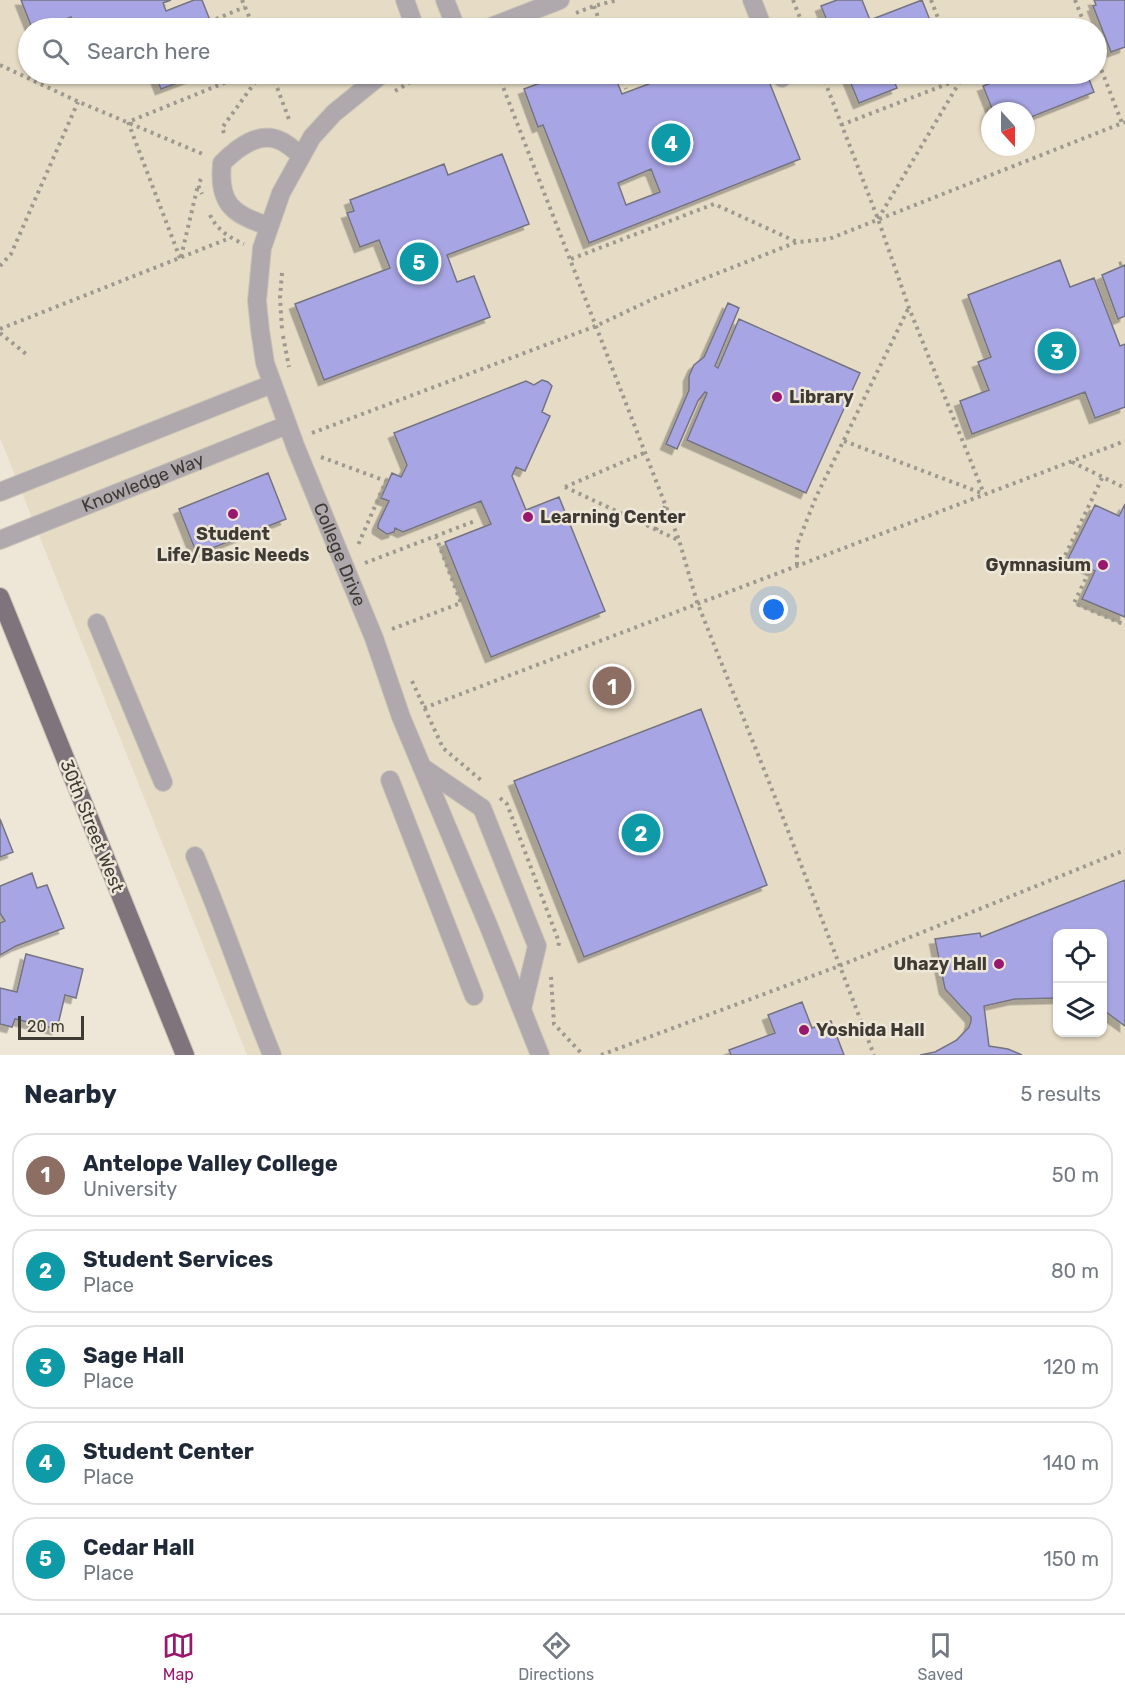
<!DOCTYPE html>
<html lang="en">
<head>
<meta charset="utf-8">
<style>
	body { margin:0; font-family:Rubik,sans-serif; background:#f2f2f3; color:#1f2937 }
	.controls { position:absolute; right:18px; bottom:18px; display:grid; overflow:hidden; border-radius:12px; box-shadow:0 2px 4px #0004 }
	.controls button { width:54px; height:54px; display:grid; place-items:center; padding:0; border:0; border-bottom:2px solid #e0e1e3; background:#fff; color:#1f2937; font:30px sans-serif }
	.compass { position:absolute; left:981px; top:102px; width:54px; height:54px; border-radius:50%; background:#fff; box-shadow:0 2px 4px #0004; rotate:159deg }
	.scale { position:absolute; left:18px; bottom:15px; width:66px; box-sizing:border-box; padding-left:6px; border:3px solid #3e3b35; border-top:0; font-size:16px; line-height:21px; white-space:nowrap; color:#3e3b35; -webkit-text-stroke:4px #eee7d8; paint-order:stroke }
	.you { position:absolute; left:774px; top:610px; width:21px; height:21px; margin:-15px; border:4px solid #fff; border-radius:50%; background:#1a73e8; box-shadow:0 0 0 9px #1a73e833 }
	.badge { display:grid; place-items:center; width:39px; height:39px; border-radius:50%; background:#99186e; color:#fff; font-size:20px; font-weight:700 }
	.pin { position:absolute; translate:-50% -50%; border:3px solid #fff; box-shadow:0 2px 6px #0006 }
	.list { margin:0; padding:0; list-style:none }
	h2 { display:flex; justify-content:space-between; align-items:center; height:78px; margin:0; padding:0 24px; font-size:26px }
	h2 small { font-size:20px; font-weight:400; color:#747a83 }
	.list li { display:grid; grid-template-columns:39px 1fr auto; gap:18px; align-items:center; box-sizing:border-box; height:84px; margin:0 12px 12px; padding:0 12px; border:2px solid #e0e1e3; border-radius:24px }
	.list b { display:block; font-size:22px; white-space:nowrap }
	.list p { margin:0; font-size:20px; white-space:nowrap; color:#747a83 }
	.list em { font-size:20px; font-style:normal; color:#747a83 }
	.icon { flex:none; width:33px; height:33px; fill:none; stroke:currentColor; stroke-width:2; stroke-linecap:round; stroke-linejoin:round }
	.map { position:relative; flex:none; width:1125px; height:1055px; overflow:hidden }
	.search { position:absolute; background:#fff; box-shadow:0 2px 4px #0004; left:18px; right:18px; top:18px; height:66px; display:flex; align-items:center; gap:15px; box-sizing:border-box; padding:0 21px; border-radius:33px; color:#747a83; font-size:22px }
	.sheet { height:558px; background:#fff }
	nav { display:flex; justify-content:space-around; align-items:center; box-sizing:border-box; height:84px; border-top:2px solid #e0e1e3; background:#fff; font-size:16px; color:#747a83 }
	nav a { display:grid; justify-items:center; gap:3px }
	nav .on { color:#99186e }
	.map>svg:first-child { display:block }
</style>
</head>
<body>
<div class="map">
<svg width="1125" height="1055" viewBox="0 0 1125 1055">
	<defs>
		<filter id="shadow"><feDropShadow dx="-5.5" dy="5.5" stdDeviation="0" flood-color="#0004"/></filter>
	</defs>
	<rect width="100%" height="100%" fill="#eee7d8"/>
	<!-- built -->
	<path fill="#e6dcc6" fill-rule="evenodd" d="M0 0H1125V1055H247L0 438ZM28 28H1096V74H28ZM990 111H1026V147H990ZM1058 933H1102V1032H1058Z"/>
	<!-- building -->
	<path fill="#a8a5e4" stroke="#747482" stroke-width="1.5" fill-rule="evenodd" filter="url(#shadow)" d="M21 0H171L163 3 166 11 194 0H202L213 28H93V26L76 28 71 17 42 28H32Z
		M837 0H862L870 20 922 0 933 28H830L821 6Z
		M1094 0H1125V47L1111 52 1093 6 1096 5Z
		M155 74H201L161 89Z
		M564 74H614L622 94 675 74H766L800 159 589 243 543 125 538 127 524 89ZM651 169 660 192 626 205 618 183Z
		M847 74H891L897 88 859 103Z
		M1016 74H1087L1094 92 1026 119V111H993L983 86Z
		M502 154 529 224 447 255 457 282 474 276 490 317 324 380 295 304 390 268 379 240 360 247 347 213 354 211 350 200 444 164 448 175Z
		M1060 260 1070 287 1094 278 1120 346 1125 344V407L1095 418 1085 392 972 434 960 401 989 390 978 362 991 357 968 295Z
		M1125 265V316L1118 319 1102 275Z
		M728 303 739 308 715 366 718 368 739 319 860 373 806 493 687 440 707 393 705 392 698 401 677 449 666 444 689 390V376L694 365 704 357Z
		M542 380 548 382 552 386 542 412 550 416 525 471 516 467 512 476 526 510 559 497 605 611 491 657 445 542 491 524 481 501 403 532 395 528 394 532 387 534 378 528V524L389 501 381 498 392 473 401 477 407 465 394 433 526 381 534 385Z
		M268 473 286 519 197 554 179 509Z
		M1125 504V617L1082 599 1095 571 1068 559 1095 505 1119 516Z
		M701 709 767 885 584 957 514 781Z
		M0 819 13 852 0 857Z
		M32 873 37 888 47 885 64 928 16 946 0 955V923L5 921 0 913V886Z
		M1125 880V1026L1102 1009V933H1058V998L1015 999 984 1006 989 1046 1008 1049 1022 1055H920L935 1052 957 1040 969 1027 971 1021V1017L945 989 935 939 980 933 981 937Z
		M26 954 83 969 76 998 65 995 57 1029 15 1019 12 1027 0 1024V988L17 992Z
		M802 1002 812 1028 831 1021 844 1055H731L729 1050 775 1033 768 1015Z"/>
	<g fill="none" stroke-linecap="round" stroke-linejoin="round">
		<defs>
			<g id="minor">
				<path d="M405 0 415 28"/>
				<path d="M445 0 456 28"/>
				<path d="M752 0 763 28"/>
				<path d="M488 28 560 0"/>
				<path id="s1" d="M382 74 334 113 312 137 281 193 262 248 257 301 260 330 265 363 296 448 374 638 401 717 489 927 540 1055"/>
				<path d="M781 74 782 78"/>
				<path d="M269 226C232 215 218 203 222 163 237 148 259 130 281 141 288 144 295 151 301 155"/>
				<path d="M0 492 272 384"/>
				<path id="s2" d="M0 540 287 425"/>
				<path d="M97 623 163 782"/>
				<path d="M422 767 482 808 537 946 522 1009"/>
				<path d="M390 780 474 996"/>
				<path d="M195 856C223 922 245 989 272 1055"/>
			</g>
			<path id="major" d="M0 597 185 1055"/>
		</defs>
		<!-- minor casing -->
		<use href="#minor" stroke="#cbc5b7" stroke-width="20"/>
		<!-- major casing -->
		<use href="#major" stroke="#cbc5b7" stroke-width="20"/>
		<!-- path -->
		<path stroke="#9e998e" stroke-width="4" stroke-dasharray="3 4.5" stroke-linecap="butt" d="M242 0 254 28
			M793 0 804 28
			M931 0 942 28
			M1075 0 1086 28
			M594 6 602 28
			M576 13 594 6 618 0
			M216 19 245 7
			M1096 56 1122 123
			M0 65 79 102 205 155
			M272 74 290 122
			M498 74 679 540 697 602 777 802 874 1055
			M620 74 626 89
			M822 74 878 219 909 308 984 494
			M395 91 424 74
			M841 125 973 74
			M224 133 222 128 261 74
			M201 179 198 185 202 194
			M210 215C217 230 230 238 244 244
			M878 219 962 78
			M181 257 198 185
			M180 258 128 122 246 74
			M571 259 714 204 797 242
			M1119 264 1125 262
			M0 266 11 254 78 102
			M282 273 280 298 282 329
			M0 329 230 238
			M0 333 26 354
			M283 336 289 367
			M312 433 596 326 655 298 797 242 829 239 1125 122
			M844 441 984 494
			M321 457 386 481 358 545
			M1072 462 1125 488
			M1102 478 1062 562 1088 574 1074 603 1125 625
			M565 487 678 540
			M565 487 644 453
			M656 530 665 506
			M365 563 475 521
			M797 565V545L816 497 908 309
			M392 629 461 603 436 537
			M412 681 443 748 482 781
			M424 708 1125 441
			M500 798 507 804 559 942 558 949
			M551 977 554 1024 583 1055
			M601 1055 839 966 1125 850"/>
		<!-- minor -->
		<use href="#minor" stroke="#afa9ad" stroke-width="18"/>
		<!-- major -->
		<use href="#major" stroke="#80747c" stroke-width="18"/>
	</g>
	<!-- markers -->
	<g fill="#99186e" stroke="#eee7d8" stroke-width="2">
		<circle cx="777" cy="397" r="6"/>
		<circle cx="233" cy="514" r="6"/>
		<circle cx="528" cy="517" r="6"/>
		<circle cx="1103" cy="565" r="6"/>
		<circle cx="999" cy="964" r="6"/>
		<circle cx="804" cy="1030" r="6"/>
	</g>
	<g text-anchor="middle" stroke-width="5" stroke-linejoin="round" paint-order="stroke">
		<!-- poi labels -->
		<g font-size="18" font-weight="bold" fill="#3e3b35" stroke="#eee7d8" text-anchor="start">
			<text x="789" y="403">Library</text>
			<text x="540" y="523">Learning Center</text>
			<text x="233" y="540" text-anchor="middle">Student<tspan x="233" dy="21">Life/Basic Needs</tspan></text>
			<text x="1091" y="571" text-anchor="end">Gymnasium</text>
			<text x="987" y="970" text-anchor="end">Uhazy Hall</text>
			<text x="816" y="1036">Yoshida Hall</text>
		</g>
		<!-- street labels -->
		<g font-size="18" fill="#3e3b35" stroke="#eee7d8">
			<text dy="6" stroke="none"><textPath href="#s2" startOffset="154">Knowledge Way</textPath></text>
			<text dy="6" stroke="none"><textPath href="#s1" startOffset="538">College Drive</textPath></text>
			<text transform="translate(92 826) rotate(68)" y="6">30th Street West</text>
		</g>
	</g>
</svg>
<div class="controls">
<button><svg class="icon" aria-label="locate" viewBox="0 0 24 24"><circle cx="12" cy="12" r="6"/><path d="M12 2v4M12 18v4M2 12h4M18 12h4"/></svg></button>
<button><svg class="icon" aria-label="layers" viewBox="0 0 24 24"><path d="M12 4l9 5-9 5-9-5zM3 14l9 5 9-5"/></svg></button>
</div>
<svg class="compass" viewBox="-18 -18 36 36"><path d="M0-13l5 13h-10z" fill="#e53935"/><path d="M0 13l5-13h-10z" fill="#747a83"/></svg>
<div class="scale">20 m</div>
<div class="you"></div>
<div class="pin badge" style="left:612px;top:686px;background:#8d6e63">1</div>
<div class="pin badge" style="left:641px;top:833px;background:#0f9aa8">2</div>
<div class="pin badge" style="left:1057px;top:351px;background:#0f9aa8">3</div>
<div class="pin badge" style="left:671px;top:143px;background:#0f9aa8">4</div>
<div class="pin badge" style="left:419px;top:262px;background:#0f9aa8">5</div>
<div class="search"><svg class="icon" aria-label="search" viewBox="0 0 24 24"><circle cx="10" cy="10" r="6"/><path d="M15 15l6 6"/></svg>Search here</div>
</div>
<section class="sheet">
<h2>Nearby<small>5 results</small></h2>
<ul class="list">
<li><span class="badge" style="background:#8d6e63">1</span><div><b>Antelope Valley College</b><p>University</p></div><em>50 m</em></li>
<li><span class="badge" style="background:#0f9aa8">2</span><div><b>Student Services</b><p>Place</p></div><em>80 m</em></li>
<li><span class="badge" style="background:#0f9aa8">3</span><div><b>Sage Hall</b><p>Place</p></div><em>120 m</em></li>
<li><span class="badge" style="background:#0f9aa8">4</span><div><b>Student Center</b><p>Place</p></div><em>140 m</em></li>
<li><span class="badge" style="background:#0f9aa8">5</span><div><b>Cedar Hall</b><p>Place</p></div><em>150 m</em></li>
</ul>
</section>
<nav>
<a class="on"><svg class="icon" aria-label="map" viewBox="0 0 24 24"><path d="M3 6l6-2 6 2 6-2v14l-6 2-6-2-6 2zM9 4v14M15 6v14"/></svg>Map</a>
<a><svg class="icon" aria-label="directions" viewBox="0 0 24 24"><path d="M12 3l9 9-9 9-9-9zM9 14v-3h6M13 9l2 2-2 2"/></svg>Directions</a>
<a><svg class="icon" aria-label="saved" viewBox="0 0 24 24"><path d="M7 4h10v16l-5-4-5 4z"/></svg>Saved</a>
</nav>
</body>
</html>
